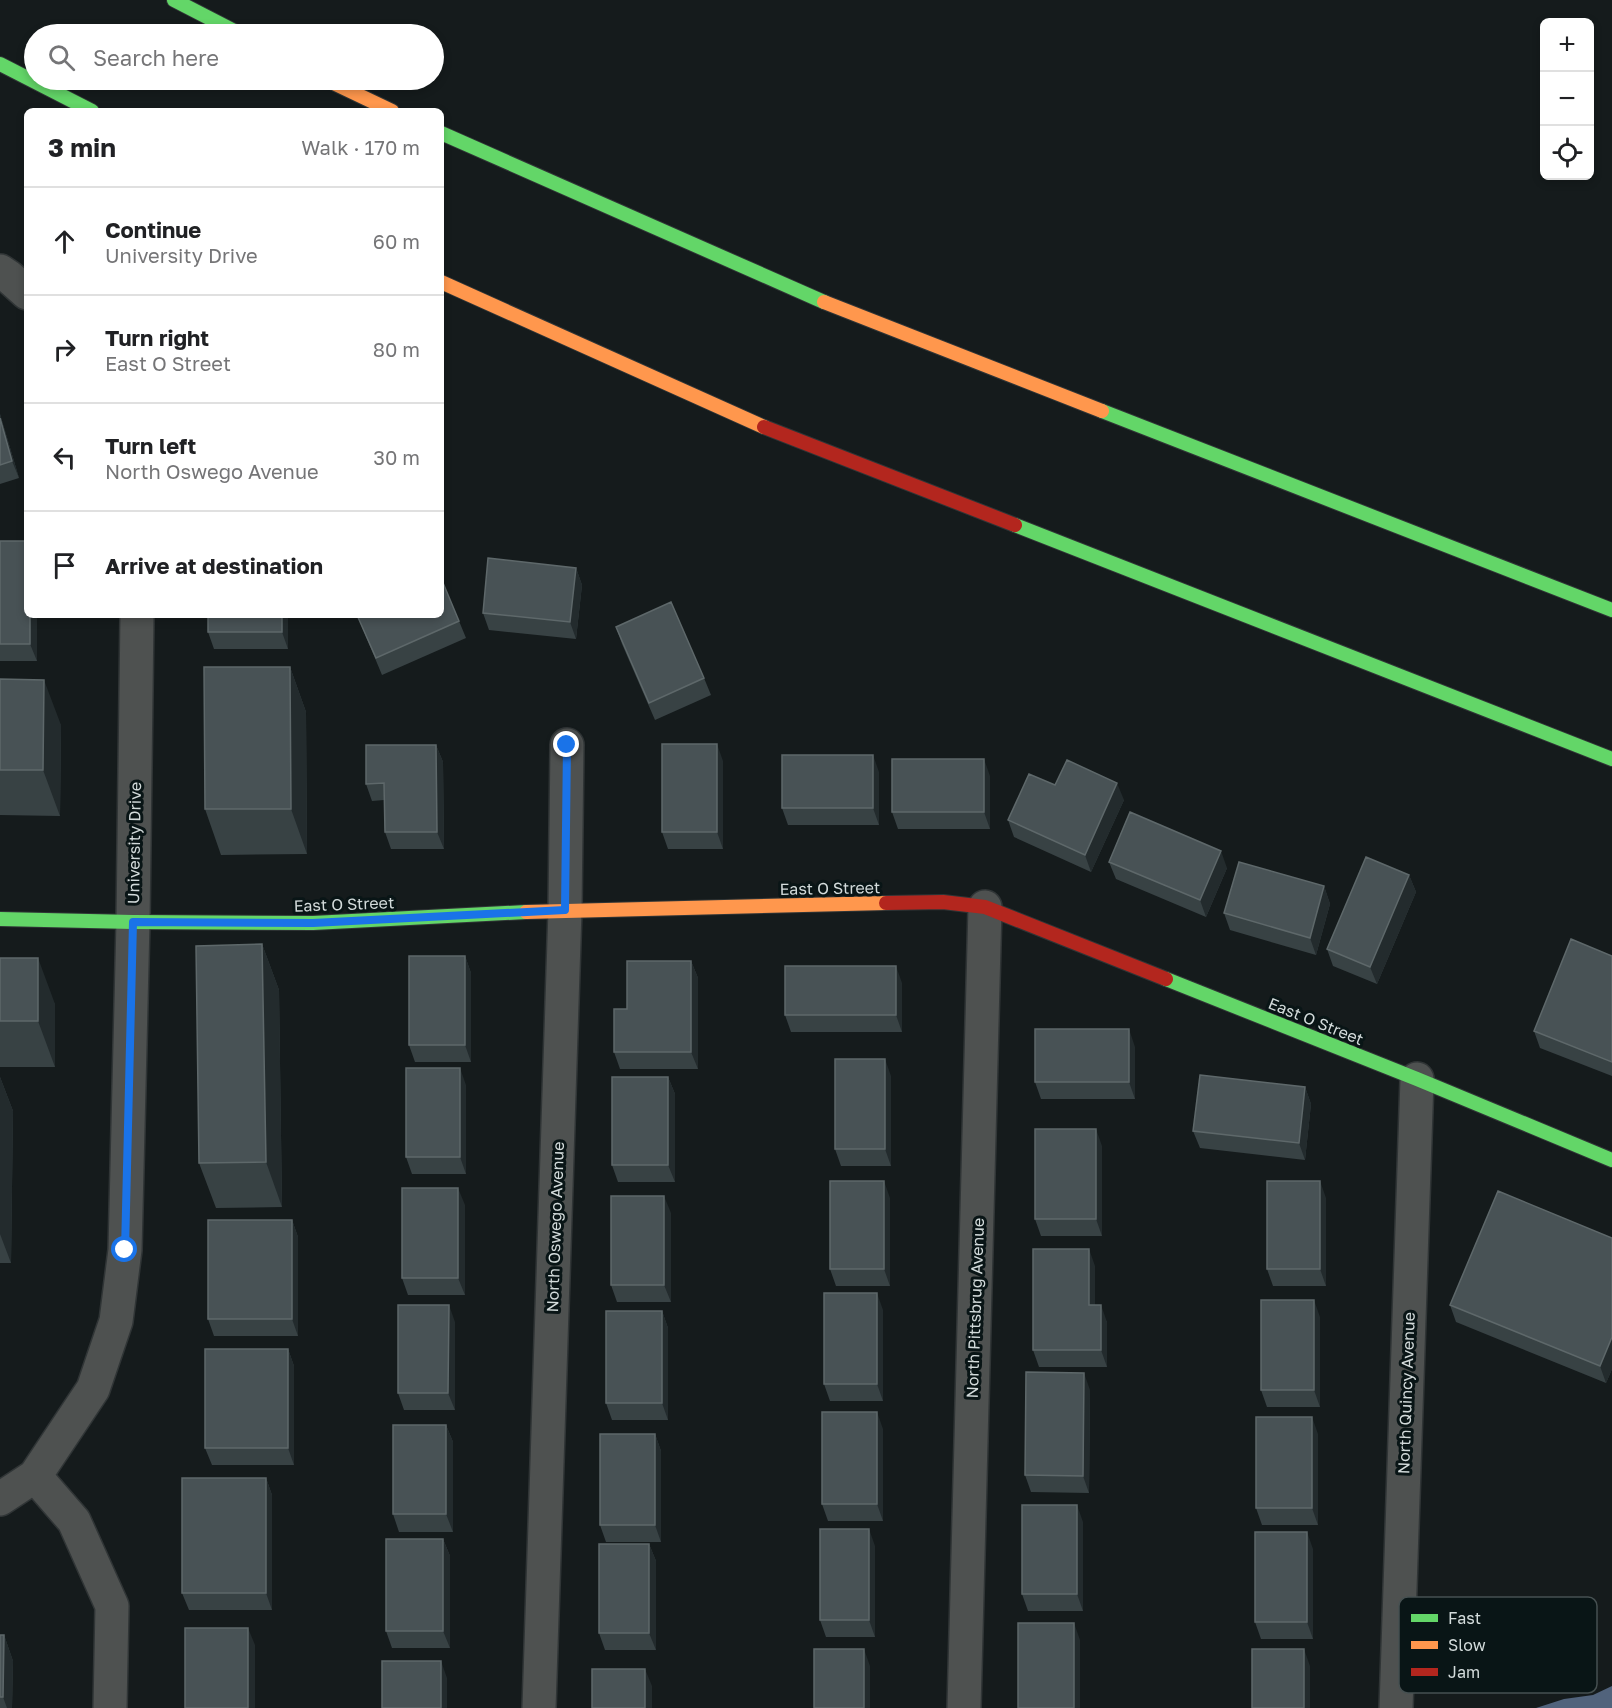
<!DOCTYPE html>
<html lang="en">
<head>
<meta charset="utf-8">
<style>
	body { margin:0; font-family:"Golos Text",sans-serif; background:#f2f2f2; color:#202124 }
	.controls { position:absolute; right:18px; top:18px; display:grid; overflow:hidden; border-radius:9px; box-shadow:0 3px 9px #0003 }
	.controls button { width:54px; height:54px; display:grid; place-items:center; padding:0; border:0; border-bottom:2px solid #e0e0e0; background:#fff; color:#202124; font:30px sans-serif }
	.stop { position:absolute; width:18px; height:18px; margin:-14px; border:4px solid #1a73e8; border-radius:50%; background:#fff }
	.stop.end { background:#1a73e8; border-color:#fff; box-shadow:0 2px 6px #0008 }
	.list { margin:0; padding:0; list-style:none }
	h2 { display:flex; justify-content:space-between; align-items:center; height:78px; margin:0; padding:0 24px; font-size:26px }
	h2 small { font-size:20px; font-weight:400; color:#757577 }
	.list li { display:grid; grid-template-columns:39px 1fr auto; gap:18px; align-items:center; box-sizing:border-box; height:108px; padding:0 24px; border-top:2px solid #e0e0e0 }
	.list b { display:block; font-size:22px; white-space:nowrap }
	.list p { margin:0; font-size:20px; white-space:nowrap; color:#757577 }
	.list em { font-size:20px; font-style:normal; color:#757577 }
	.icon { flex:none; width:33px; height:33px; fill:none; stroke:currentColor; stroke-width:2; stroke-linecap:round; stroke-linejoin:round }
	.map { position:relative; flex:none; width:1612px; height:1708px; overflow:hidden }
	.search { position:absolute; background:#fff; box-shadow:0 3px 9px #0003; left:24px; top:24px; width:420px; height:66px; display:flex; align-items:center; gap:15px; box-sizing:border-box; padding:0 21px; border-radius:33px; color:#757577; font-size:22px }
	.panel { position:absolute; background:#fff; box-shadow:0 3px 9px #0003; left:24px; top:108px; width:420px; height:510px; border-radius:9px }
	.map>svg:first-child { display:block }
</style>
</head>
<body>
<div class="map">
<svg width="1612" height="1708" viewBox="0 0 1612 1708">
	<rect width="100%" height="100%" fill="#151b1c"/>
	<!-- water -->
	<path fill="#51637c" d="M1612 1686V1708H1536L1564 1699 1593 1695Z"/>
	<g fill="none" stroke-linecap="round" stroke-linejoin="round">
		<defs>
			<path id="street" d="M0 271 9 277 27 293
				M35 1476 74 1521 112 1606 110 1708
				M0 1499 35 1476 93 1389 116 1321 125 1250 133 922 137 615
				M539 1708 565 910 567 745
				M964 1708 985 907
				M1396 1708 1417 1079"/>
			<path id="fast" d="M174 0 240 34
				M0 64 92 111
				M441 133 824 302
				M1102 411 1612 610
				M1015 525 1612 759
				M0 919 133 922 313 923 526 912
				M1166 979 1417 1079 1612 1160"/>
			<path id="slow" d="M327 80 392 111
				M441 282 764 427
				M824 302 1102 411
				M526 912 886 903"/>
			<path id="jam" d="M764 427 1015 525
				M886 903 943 902 985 907 1166 979"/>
		</defs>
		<!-- street casing -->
		<use href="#street" stroke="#303536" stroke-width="36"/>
		<!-- fast casing -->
		<use href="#fast" stroke="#303536" stroke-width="16"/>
		<!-- slow casing -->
		<use href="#slow" stroke="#303536" stroke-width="16"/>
		<!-- jam casing -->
		<use href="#jam" stroke="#303536" stroke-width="16"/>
		<!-- street -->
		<use href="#street" stroke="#4e5150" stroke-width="33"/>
		<!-- fast -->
		<use href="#fast" stroke="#63d668" stroke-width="14"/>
		<!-- slow -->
		<use href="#slow" stroke="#ff974d" stroke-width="14"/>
		<!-- jam -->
		<use href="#jam" stroke="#b3261e" stroke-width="14"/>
	</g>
	<!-- wall -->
	<path fill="#384244" d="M0 414 19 478 0 484Z
		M0 541 37 615V661H0Z
		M576 568 582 585 576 639 489 630 483 613Z
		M288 615V649H214L208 632Z
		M357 615 459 621 466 638 382 675Z
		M616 627 704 678 711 695 655 720 622 644Z
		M290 667 306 712 307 854 221 855 205 809Z
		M0 679 61 725 60 816 0 815Z
		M436 745 443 762 444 849H391L385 832 384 800 372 801 366 784Z
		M723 761V849H668L662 832Z
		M879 772V825H788L782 808Z
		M990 776V829H898L892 812Z
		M1055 785 1124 800 1091 872 1014 837 1008 820Z
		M1109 862 1227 868 1206 917 1116 879Z
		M1409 875 1416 892 1377 984 1333 966 1327 949Z
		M1324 886 1330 904 1316 955 1230 930 1224 913Z
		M262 944 279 990 282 1207 216 1208 199 1163Z
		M465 956 471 973V1062H415L409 1045Z
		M1612 956V1076L1540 1048 1534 1031Z
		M0 958 55 1004V1067H0Z
		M691 961 698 978V1069H620L614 1052 627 1009Z
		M902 983V1032H791L785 1015Z
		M1135 1047V1099H1041L1035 1082Z
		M891 1076V1166H841L835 1149Z
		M0 1077 13 1111 11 1263H0Z
		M668 1077 675 1094V1182H618L612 1165Z
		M466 1085V1174H412L406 1157Z
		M1305 1087 1311 1104 1305 1160 1200 1148 1193 1131Z
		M1102 1146V1236H1041L1035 1219Z
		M890 1198V1286H836L830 1269Z
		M1326 1198V1286H1273L1267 1269Z
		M465 1205V1295H408L402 1278Z
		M671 1213V1302H617L611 1285Z
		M292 1220 298 1237V1336H214L208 1319Z
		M1612 1238V1369L1606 1383 1456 1322 1450 1305Z
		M1095 1266V1305L1107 1322V1367H1039L1033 1350Z
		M883 1310V1401H830L824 1384Z
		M662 1311 668 1328V1420H612L606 1403Z
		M1320 1317V1407H1267L1261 1390Z
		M455 1322V1410H404L398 1393Z
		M288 1349 294 1366V1465H212L205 1448Z
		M1090 1390 1089 1493 1031 1492 1025 1475Z
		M446 1425 453 1442V1532H399L393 1514Z
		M883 1429V1521H828L822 1504Z
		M655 1434 661 1451V1542H606L600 1525Z
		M1318 1434V1525H1262L1256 1508Z
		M266 1478 272 1495V1610H189L182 1593Z
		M1083 1522V1611H1028L1022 1594Z
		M443 1539 450 1556V1648H392L386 1631Z
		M649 1544 656 1561V1650H605L599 1633Z
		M875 1546V1637H826L820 1620Z
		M1313 1549V1639H1261L1255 1622Z
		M0 1635H4L13 1661 12 1708H0Z"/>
	<!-- shaded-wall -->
	<path fill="#232b2d" d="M0 414 19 478 12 461 0 418Z
		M576 568 582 585 576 639 570 622Z
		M30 615H37V661L30 644Z
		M282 615H288V649L282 632Z
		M290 667 306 712 307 854 291 809Z
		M44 680 61 725 60 816 43 770Z
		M717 744 723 761V849L717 832Z
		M436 745 443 762 444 849 437 832Z
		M873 755 879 772V825L873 808Z
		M984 759 990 776V829L984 812Z
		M1117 783 1124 800 1091 872 1085 855Z
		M1221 851 1227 868 1206 917 1200 900Z
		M1409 875 1416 892 1377 984 1370 967Z
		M1324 886 1330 904 1316 955 1310 938Z
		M262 944 279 990 282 1207 266 1162Z
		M465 956 471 973V1062L465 1045Z
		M38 958 55 1004V1067L38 1021Z
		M691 961 698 978V1069L691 1052Z
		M896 966 902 983V1032L896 1015Z
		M1129 1029 1135 1047V1099L1129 1082Z
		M885 1059 891 1076V1166L885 1149Z
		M460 1068 466 1085V1174L460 1157Z
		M0 1077 13 1111 11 1263 0 1234Z
		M668 1077 675 1094V1182L668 1165Z
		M1305 1087 1311 1104 1305 1160 1299 1143Z
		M1096 1129 1102 1146V1236L1096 1219Z
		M884 1181 890 1198V1286L884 1269Z
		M1320 1181 1326 1198V1286L1320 1269Z
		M458 1188 465 1205V1295L458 1278Z
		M664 1196 671 1213V1302L664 1285Z
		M292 1220 298 1237V1336L292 1319Z
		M1089 1249 1095 1266V1322L1089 1305Z
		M877 1293 883 1310V1401L877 1384Z
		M1314 1300 1320 1317V1407L1314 1390Z
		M449 1305 455 1322V1410L448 1393Z
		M1101 1305 1107 1322V1367L1101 1350Z
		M662 1311 668 1328V1420L662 1403Z
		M1612 1337V1369L1606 1383 1600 1366Z
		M288 1349 294 1366V1465L288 1448Z
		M1084 1373 1090 1390 1089 1493 1083 1476Z
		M877 1412 883 1429V1521L877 1504Z
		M1312 1417 1318 1434V1525L1312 1508Z
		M446 1425 453 1442V1532L446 1514Z
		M655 1434 661 1451V1542L655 1525Z
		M266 1478 272 1495V1610L266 1593Z
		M1077 1505 1083 1522V1611L1077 1594Z
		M869 1529 875 1546V1637L869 1620Z
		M1307 1532 1313 1549V1639L1307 1622Z
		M443 1539 450 1556V1648L443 1631Z
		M649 1544 656 1561V1650L649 1633Z
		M1074 1623 1080 1640V1708H1074Z
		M248 1628 255 1645V1708H248Z
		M4 1635 13 1661 12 1708H7L3 1697Z
		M864 1649 870 1666V1708H864Z
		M1304 1649 1310 1666V1708H1304Z
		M441 1661 447 1678V1708H441Z
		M645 1669 652 1686V1708H645Z"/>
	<!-- building -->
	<path fill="#485255" stroke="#5e686a" stroke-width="1.5" d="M0 418 12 461 0 465Z
		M0 541H27V615H30V644H0Z
		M488 558 576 568 570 622 483 613Z
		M441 578 459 621 376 658 357 615H441Z
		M671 602 704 678 649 703 616 627Z
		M208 615H282V632H208Z
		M204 667H290L291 809H205Z
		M0 679 44 680 43 770H0Z
		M662 744H717V832H662Z
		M366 745H436L437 832H385L384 783 366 784Z
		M782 755H873V808H782Z
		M892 759H984V812H892Z
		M1067 760 1117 783 1085 855 1008 820 1029 774 1055 785Z
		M1130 812 1221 851 1200 900 1109 862Z
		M1366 857 1409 875 1370 967 1327 949Z
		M1239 862 1324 886 1310 938 1224 913Z
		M1571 939 1612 956V1062L1534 1031Z
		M262 944 266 1162 199 1163 196 946Z
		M409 956H465V1045H409Z
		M0 958H38V1021H0Z
		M627 961H691V1052H614V1009H627Z
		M785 966H896V1015H785Z
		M1035 1029H1129V1082H1035Z
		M835 1059H885V1149H835Z
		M406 1068H460V1157H406Z
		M1200 1075 1305 1087 1299 1143 1193 1131Z
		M612 1077H668V1165H612Z
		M1035 1129H1096V1219H1035Z
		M830 1181H884V1269H830Z
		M1267 1181H1320V1269H1267Z
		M402 1188H458V1278H402Z
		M1498 1191 1612 1238V1337L1600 1366 1450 1305Z
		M611 1196H664V1285H611Z
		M208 1220H292V1319H208Z
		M1033 1249H1089V1305H1101V1350H1033Z
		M824 1293H877V1384H824Z
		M1261 1300H1314V1390H1261Z
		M398 1305H449L448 1393H398Z
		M606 1311H662V1403H606Z
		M205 1349H288V1448H205Z
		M1026 1372 1084 1373 1083 1476 1025 1475Z
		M822 1412H877V1504H822Z
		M1256 1417H1312V1508H1256Z
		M393 1425H446V1514H393Z
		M600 1434H655V1525H600Z
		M182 1478H266V1593H182Z
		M1022 1505H1077V1594H1022Z
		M820 1529H869V1620H820Z
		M1255 1532H1307V1622H1255Z
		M386 1539H443V1631H386Z
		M599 1544H649V1633H599Z
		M1018 1623H1074V1708H1018Z
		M185 1628H248V1708H185Z
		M0 1635H4L3 1697H0Z
		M814 1649H864V1708H814Z
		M1252 1649H1304V1708H1252Z
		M382 1661H441V1708H382Z
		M592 1669H645V1708H592Z"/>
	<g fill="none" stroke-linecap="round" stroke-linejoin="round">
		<!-- route -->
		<path stroke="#1a73e8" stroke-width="8" d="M125 1250 133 922 313 923 565 910 567 745"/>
	</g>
	<g text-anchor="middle" stroke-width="6" stroke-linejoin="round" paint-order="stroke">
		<!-- street labels -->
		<g font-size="16" fill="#d3dbdb" stroke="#091516">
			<text transform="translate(134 843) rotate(-89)" y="6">University Drive</text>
			<text transform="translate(830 888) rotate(-1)" y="6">East O Street</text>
			<text transform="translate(344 904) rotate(-2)" y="6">East O Street</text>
			<text transform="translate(1316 1021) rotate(22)" y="6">East O Street</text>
			<text transform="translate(555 1227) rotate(-88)" y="6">North Oswego Avenue</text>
			<text transform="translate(975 1308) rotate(-88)" y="6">North Pittsbrug Avenue</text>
			<text transform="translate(1406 1393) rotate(-88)" y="6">North Quincy Avenue</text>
		</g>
	</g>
	<!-- legend -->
	<rect x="1399" y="1597" width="198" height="96" rx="9" fill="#091516" stroke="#465051" stroke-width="1.5"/>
	<rect x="1411" y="1614" width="27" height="8" fill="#63d668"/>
	<rect x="1411" y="1641" width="27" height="8" fill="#ff974d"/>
	<rect x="1411" y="1668" width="27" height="8" fill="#b3261e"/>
	<g font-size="16" fill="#d3dbdb">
		<text x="1448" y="1624">Fast</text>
		<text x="1448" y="1651">Slow</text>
		<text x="1448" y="1678">Jam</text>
	</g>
</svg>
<div class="controls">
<button>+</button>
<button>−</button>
<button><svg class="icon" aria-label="locate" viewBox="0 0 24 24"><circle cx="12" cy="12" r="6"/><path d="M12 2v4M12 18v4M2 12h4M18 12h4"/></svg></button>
</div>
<div class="stop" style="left:125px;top:1250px"></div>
<div class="stop end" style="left:567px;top:745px"></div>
<div class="search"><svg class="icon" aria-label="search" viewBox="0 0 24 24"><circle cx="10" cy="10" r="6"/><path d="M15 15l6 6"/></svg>Search here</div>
<section class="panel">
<h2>3 min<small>Walk · 170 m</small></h2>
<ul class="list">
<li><svg class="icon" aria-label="ahead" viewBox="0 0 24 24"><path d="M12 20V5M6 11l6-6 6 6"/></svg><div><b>Continue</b><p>University Drive</p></div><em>60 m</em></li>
<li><svg class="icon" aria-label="right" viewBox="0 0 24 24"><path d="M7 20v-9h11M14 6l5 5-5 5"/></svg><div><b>Turn right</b><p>East O Street</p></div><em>80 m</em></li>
<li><svg class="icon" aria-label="left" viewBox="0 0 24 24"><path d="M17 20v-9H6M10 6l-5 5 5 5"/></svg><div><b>Turn left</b><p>North Oswego Avenue</p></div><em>30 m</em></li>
<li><svg class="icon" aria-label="arrive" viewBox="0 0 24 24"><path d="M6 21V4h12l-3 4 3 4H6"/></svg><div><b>Arrive at destination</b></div></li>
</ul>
</section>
</div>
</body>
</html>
